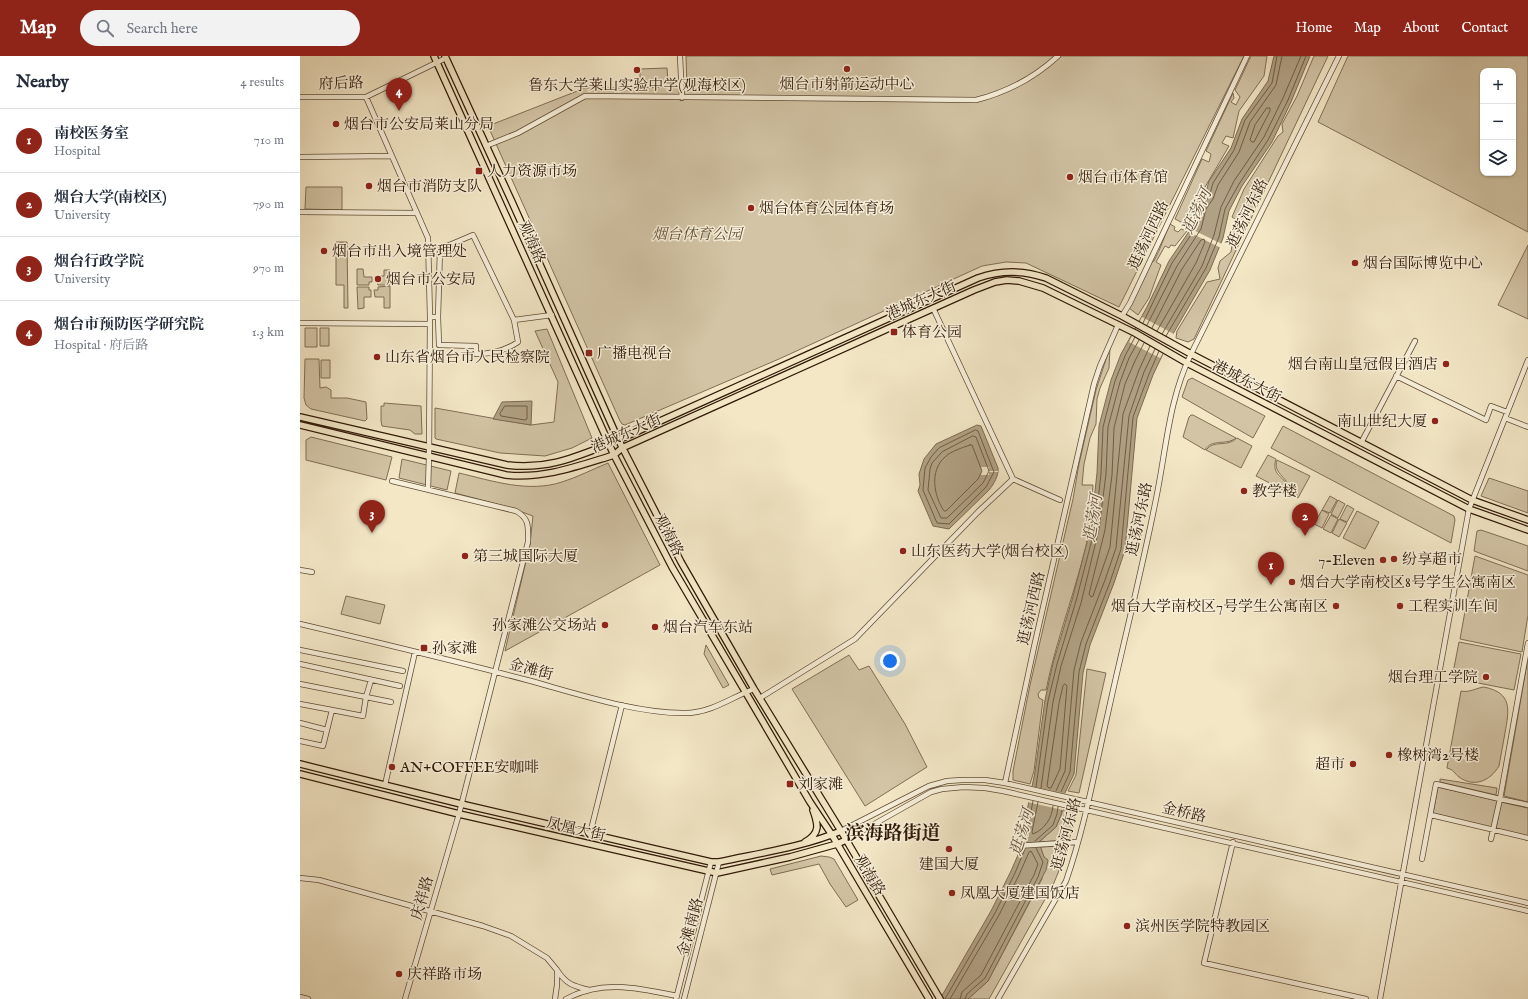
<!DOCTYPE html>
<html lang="en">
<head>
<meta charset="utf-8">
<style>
	body { margin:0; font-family:"IM FELL English","Noto Serif SC",serif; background:#f2f2f3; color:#1f2937 }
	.controls { position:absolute; right:12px; top:12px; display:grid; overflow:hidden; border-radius:8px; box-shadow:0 1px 3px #0004 }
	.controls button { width:36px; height:36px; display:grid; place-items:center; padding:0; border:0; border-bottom:1px solid #e0e1e3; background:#fff; color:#1f2937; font:20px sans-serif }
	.you { position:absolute; left:590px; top:605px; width:14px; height:14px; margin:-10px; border:3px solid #fff; border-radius:50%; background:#1a73e8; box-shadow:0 0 0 6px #1a73e833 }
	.badge { display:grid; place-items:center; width:26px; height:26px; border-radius:50%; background:#8f2418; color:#fff; font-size:13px; font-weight:700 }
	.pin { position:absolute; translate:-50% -33px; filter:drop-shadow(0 1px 2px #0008) }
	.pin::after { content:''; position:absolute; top:21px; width:14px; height:12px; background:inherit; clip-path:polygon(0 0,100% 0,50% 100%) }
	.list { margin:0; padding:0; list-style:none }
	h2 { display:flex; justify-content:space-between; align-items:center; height:52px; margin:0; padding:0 16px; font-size:17px }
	h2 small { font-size:13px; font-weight:400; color:#747a83 }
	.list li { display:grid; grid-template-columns:26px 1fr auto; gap:12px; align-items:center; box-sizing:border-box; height:64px; padding:0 16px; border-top:1px solid #e0e1e3 }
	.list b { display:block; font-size:15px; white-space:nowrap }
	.list p { margin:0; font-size:13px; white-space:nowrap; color:#747a83 }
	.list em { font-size:13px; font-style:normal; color:#747a83 }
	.icon { flex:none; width:22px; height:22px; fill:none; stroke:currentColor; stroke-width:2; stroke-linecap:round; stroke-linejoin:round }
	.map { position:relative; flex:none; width:1228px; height:943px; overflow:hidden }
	header { display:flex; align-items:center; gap:24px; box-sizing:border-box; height:56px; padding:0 20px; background:#8f2418; color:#fff }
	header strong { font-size:19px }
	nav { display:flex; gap:22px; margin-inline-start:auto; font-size:14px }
	.search { width:280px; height:36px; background:#f2f2f3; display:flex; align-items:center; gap:10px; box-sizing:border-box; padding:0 14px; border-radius:22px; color:#747a83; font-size:15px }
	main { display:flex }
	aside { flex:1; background:#fff }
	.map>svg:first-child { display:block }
</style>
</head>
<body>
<header>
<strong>Map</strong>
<div class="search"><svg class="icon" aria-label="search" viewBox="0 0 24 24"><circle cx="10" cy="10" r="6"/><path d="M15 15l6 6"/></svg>Search here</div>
<nav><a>Home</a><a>Map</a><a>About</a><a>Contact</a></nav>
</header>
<main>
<aside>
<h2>Nearby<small>4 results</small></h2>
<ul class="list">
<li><span class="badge">1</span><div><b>南校医务室</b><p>Hospital</p></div><em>710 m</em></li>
<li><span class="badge">2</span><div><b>烟台大学(南校区)</b><p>University</p></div><em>790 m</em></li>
<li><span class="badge">3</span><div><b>烟台行政学院</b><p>University</p></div><em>970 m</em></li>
<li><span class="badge">4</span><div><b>烟台市预防医学研究院</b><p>Hospital · 府后路</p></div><em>1.3 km</em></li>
</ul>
</aside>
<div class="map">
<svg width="1228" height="943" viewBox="0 0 1228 943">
	<rect width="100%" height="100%" fill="#f3e7c6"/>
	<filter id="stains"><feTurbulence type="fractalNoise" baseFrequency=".005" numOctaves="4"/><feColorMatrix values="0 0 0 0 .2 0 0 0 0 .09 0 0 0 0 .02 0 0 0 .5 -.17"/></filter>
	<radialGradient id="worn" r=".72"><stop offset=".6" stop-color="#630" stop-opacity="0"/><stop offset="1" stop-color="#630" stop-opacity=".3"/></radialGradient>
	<!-- green -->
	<path fill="#d2c4a5" stroke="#806e55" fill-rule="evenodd" d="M386 0H944L819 251 726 207 706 206 682 210 479 303 325 369 322 368 320 365 188 70 285 32 387 31Z
		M951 0H967L964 20 939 55 933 82 926 80 922 87 929 90 898 143 889 170 875 163 902 103 909 106 911 98 906 95 933 37 934 42 931 46 936 49 940 41 935 34Z
		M1014 0H1028L894 283 888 286 876 282 877 275 907 226 920 223 918 212 920 205 931 196 932 189 930 183 936 171 941 167 932 161 944 133 978 80 983 76 982 68 997 40Z
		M1048 0H1228V176L1018 66ZM1183 15H1213V117H1183Z
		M367 12 368 26H340V13Z
		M6 131H42V154L5 153Z
		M870 168 875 171 874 174 878 176 881 173 887 175 875 190 871 189 869 192 865 190 856 206 861 209 849 242 838 259 829 252 852 206 854 205C861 192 864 181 870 168Z
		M36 186H47L48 252H44V229H36Z
		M1228 189V263L1198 249Z
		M57 213H63L64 221H72V226H69V229H57Z
		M84 214H90V229H78L77 226H75V220H84Z
		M90 230V252H84V241H75L74 234H78V231Z
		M57 231H69V234H71V241H64V252L58 253Z
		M5 272H17V291H5Z
		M20 272H29V290H20Z
		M247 273 292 382 272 392 245 400 200 397 136 383 135 382V352L231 369 254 366 258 326 235 275Z
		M810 291 809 312 800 332 797 343 796 368 790 382 784 408 782 429H793C792 443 792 458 790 472 779 527 757 579 746 634H741L738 638 739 642 743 644 734 715 730 728 713 724V715L730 629 773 443 779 408 796 334Z
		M5 303H19L20 332 26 331 31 334V342H47L66 346 67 363 65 365 11 353 6 349 4 342Z
		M21 304H30V322H21Z
		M892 322 965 360 953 382 882 341 888 324Z
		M84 347 121 350 122 378H115L110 374 82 370 81 365V350H84Z
		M891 359H893L936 382C926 390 912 382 905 394L883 381 889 361Z
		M983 370 1154 460 1155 464 1151 487 971 392Z
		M11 381 92 401 86 424 6 404V384Z
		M937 382 952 390 941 412 906 394C914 383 927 392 937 382Z
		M968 399 976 403C970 422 989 420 989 437L956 420Z
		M102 403 151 415 147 434 99 422Z
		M977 404 1010 420 998 442 990 438C991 421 972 419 977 404Z
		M308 407 360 509 205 595 230 488 233 460 208 451 155 437 159 417C193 425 228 437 262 426 278 421 293 413 308 407Z
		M1189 422 1228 435V457L1181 440Z
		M1030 440 1037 444 1030 457 1022 454Z
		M1038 444 1045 448 1038 462 1031 458Z
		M1047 449 1054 453 1047 466 1040 463Z
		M1022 454 1029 458 1022 472 1014 468Z
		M1057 455 1079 466 1065 493 1043 482Z
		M1031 459 1038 463 1031 477 1023 473Z
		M1039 463 1047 467 1039 481 1032 477Z
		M1181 474 1228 490V515L1174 495 1177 475Z
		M1175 500 1228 519V559L1222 596 1160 583Z
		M46 540 85 549 80 568 41 558Z
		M1159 586 1221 598 1214 634 1152 622Z
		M406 589 429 629 423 632 404 598Z
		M549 599 559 614 569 610 605 668 627 711 565 750 492 633Z
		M1228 602V746L1204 740Z
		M787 613 806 617 779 737 768 735 776 719Z
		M1184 631C1213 637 1209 654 1205 677 1203 688 1201 699 1199 710 1190 725 1174 732 1159 721 1154 717 1154 714 1147 712L1161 635C1169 637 1176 632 1184 631Z
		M1140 723 1197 732 1196 739 1140 726Z
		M1138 731 1198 745 1192 772 1133 758Z
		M1201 746 1228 752V780L1196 773Z
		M763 754 771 755 775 763 769 784 739 786 756 771Z
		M740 791 762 790 766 792V798L753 829 689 943H668L688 925 742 823 744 801Z
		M521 800 529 801 534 803 558 844 546 851 530 828 519 808 472 819 470 813Z"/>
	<!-- water -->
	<path fill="#b0a184" stroke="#7c6a51" d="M974 0H1010L991 46 972 86 942 130 929 155 923 182 910 214 870 283 853 319 837 362 825 494 814 527 790 589 783 617 774 718 764 739 761 759 756 771 739 786 744 801 748 804 746 814 688 925 668 943H640L691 855 711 815 721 792 722 779 735 716 745 644 753 607 772 544 791 471 797 417 799 370 811 324 821 298 847 251 869 205 894 168 897 149 905 139 909 125 931 92 942 63 968 25Z
		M232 345 231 369 193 363 202 346Z
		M677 369 681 370 698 412C699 419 694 428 689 434L649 473 633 470 618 435 620 429 619 418 624 403 636 388Z"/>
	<!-- pier -->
	<path fill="#f3e7c6" d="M889 172 922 188 921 192 887 175Z
		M842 261 874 278 860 302 829 286Z
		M681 411H689V415H698V416H689V419H681Z
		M731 730 767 738 763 754 727 746Z"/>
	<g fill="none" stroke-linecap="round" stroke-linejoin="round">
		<!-- shore -->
		<path stroke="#705c44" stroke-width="1" d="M967 52H970V55L954 86H952L950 84 955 69Z
			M843 267 872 207 897 170 901 151 909 141 913 127 934 94 945 64 972 27 977 0
			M847 269 877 210 901 173 906 153 913 143 918 129 939 96 950 66 976 29 982 0
			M852 272 882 213 901 184 904 183 905 186 896 207 857 275
			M862 278 902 210 914 179 921 151 934 125 964 81 983 42 1001 0
			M866 280 906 212 919 181 925 153 939 128 968 84 988 44 1006 0
			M844 287 835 305 825 328 814 372 812 419 805 474 789 538 791 541 793 540 810 491 823 358 839 314 850 290
			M205 350H227V363L225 364 201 360 200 358Z
			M676 374 678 375 694 416 686 431 649 468 637 467 623 434 625 412 631 401 639 392Z
			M673 380 676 381 689 415 683 427 647 462H641L628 434 630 413 632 407 642 396Z
			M670 389H672L682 415 678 423 646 455H644C634 440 629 415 645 401 651 395 662 392 670 389Z
			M765 628 767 630 760 713 751 732H749L747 730 759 647 763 630Z
			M736 731 748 645 757 608 776 545 795 472 801 418 803 371 815 325 825 300 835 281
			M741 732 753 646 761 610 781 547 799 473 806 418 808 371 820 326 829 302 839 284
			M756 735 765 715 774 614 781 586 805 524 816 492 829 360 844 316 855 293
			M761 736 770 716 779 616 786 588 810 526 821 493 833 361 849 318 859 295
			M738 746 732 776 733 778C745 773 752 762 753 750
			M735 785 753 769 757 758 758 751
			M725 786 733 745
			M645 943 695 857 715 817 725 793
			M650 943 699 859 719 819 729 796 731 795 738 808 734 819 681 919 662 936 660 943
			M665 943 667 938 685 922 738 821 743 806 736 792"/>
		<defs>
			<path id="minor" d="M380 0 382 42
				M0 41H66L146 2
				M66 41 128 182 130 261 129 400 128 433
				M186 90 218 77 285 40 676 44C708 36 734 22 758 0
				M0 101 92 100
				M0 156 117 157
				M633 252 713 423
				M822 260 830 247 947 0
				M130 261H138L140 193 173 179 214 264 252 259
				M138 261 139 289 176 290V298C192 298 205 295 218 286L214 264
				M0 267 129 268
				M209 292 214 303
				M1096 320 1186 364 1191 350 1207 356
				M1205 362 1228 371
				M1061 387 1115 285
				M92 425 216 455C230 463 228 471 228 486L159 758 105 943
				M0 514 12 516
				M0 568C76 586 151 604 227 624 275 637 337 658 386 657 411 657 432 641 454 633
				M1228 587 1200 743 1228 749
				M0 594 103 615
				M0 608 100 630
				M0 628 66 641 71 624
				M460 642 555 583 678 456 713 423 760 444
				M0 648 32 654
				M0 667 27 674
				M0 685 23 690 32 654 63 660 66 641 91 646
				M705 727 734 591 794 328 800 310 818 269
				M85 729 115 596
				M1131 759 1228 782
				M541 775 629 730 647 725 662 724H685L705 727 1228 847
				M290 778 322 649
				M546 784 631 736 642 733 664 731 685 732 703 735 1228 855
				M933 786 904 907 1066 943
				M715 790 778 786
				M1122 803 1136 728 1200 743 1191 783
				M0 822 19 824 183 870 211 880 247 902 257 914V929L255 943
				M257 914C266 928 273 930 289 934
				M0 941 8 943
				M266 943C302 923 339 932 377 940
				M376 943 411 806
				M384 943 419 806
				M698 943 766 825C785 771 795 713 808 657 823 588 841 518 855 448 866 397 868 345 891 298L1039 0
				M1080 943 1169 453 1228 304"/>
			<path id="major" d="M134 0 314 399 372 511 510 746 532 779 629 943
				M145 0 212 146 318 383 381 506 454 633 541 775 640 943
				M0 361 207 409C246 414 273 402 309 388L678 222C701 214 723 214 746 222L822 260 891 298 1172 444 1228 464
				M0 369 206 419C244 423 278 410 314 399L322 392 674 234 695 226 707 224 719 225 743 232 835 277 887 307 1169 453 1228 474
				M0 708 161 748 411 806H419C460 797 503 791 541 775
				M0 718 159 758 417 817 490 801 537 788 546 784
				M505 786C521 777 518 768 513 754"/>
		</defs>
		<!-- minor casing -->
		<use href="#minor" stroke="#604c35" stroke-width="6"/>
		<!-- major casing -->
		<use href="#major" stroke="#2f1805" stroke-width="8"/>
		<!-- minor -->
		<use href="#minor" stroke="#f7efda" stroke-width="4.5"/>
		<!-- major -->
		<use href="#major" stroke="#f3e7c6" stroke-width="5.5"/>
	</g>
	<!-- markers -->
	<g fill="#8f2418" stroke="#f7efda" stroke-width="1.5">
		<circle cx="547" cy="13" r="4"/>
		<circle cx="337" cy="14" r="4"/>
		<circle cx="36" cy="68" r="4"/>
		<rect x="175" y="111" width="8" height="8" rx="2"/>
		<circle cx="770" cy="121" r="4"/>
		<circle cx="69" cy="130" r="4"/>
		<circle cx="451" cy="152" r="4"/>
		<circle cx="24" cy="195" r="4"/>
		<circle cx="1055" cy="207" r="4"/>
		<circle cx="78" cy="223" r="4"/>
		<rect x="590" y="272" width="8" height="8" rx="2"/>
		<rect x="285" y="293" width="8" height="8" rx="2"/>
		<circle cx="77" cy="301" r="4"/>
		<circle cx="1146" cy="308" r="4"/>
		<circle cx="1135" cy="365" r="4"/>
		<circle cx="944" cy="435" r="4"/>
		<circle cx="603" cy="495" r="4"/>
		<circle cx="165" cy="500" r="4"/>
		<circle cx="1094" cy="503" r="4"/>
		<circle cx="1083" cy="504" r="4"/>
		<circle cx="992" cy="526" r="4"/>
		<circle cx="1036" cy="550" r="4"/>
		<circle cx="1100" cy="550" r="4"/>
		<circle cx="305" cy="569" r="4"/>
		<circle cx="355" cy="571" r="4"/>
		<rect x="120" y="588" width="8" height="8" rx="2"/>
		<circle cx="1186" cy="621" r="4"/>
		<circle cx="1089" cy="699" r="4"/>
		<circle cx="1053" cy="708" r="4"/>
		<circle cx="92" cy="711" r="4"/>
		<rect x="486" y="724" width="8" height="8" rx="2"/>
		<circle cx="649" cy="793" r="4"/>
		<circle cx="652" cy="837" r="4"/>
		<circle cx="827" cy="870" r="4"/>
		<circle cx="99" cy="918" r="4"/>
	</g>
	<g text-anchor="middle" stroke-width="3" stroke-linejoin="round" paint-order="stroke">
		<!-- street labels -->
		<g font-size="15" fill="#2f1805" stroke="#f7efda">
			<text transform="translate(41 27) rotate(-2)" y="5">府后路</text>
			<text transform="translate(947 157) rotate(-64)" y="5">逛荡河东路</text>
			<text transform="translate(848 179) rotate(-65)" y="5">逛荡河西路</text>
			<text transform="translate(232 186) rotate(66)" y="5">观海路</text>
			<text transform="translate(621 244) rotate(-24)" y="5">港城东大街</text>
			<text transform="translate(947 325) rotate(27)" y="5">港城东大街</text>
			<text transform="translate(326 377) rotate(-24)" y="5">港城东大街</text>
			<text transform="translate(839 463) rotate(-78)" y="5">逛荡河东路</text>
			<text transform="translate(369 479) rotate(63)" y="5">观海路</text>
			<text transform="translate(731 552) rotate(-77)" y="5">逛荡河西路</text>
			<text transform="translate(231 613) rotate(15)" y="5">金滩街</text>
			<text transform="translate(884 756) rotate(13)" y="5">金桥路</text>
			<text transform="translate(276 773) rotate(13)" y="5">凤凰大街</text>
			<text transform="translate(766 778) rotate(-75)" y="5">逛荡河东路</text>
			<text transform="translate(570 819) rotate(59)" y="5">观海路</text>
			<text transform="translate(122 842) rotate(-74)" y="5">庆祥路</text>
			<text transform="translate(390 871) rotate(-75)" y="5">金滩南路</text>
		</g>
		<!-- poi labels -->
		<g font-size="15" fill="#2f1805" stroke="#f7efda" text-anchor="start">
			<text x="547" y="33" text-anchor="middle">烟台市射箭运动中心</text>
			<text x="337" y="34" text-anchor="middle">鲁东大学莱山实验中学(观海校区)</text>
			<text x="44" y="73">烟台市公安局莱山分局</text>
			<text x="187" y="120">人力资源市场</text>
			<text x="778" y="126">烟台市体育馆</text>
			<text x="77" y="135">烟台市消防支队</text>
			<text x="459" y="157">烟台体育公园体育场</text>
			<text x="32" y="200">烟台市出入境管理处</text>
			<text x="1063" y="212">烟台国际博览中心</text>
			<text x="86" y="228">烟台市公安局</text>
			<text x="602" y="281">体育公园</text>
			<text x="297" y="302">广播电视台</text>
			<text x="85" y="306">山东省烟台市人民检察院</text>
			<text x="1138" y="313" text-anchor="end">烟台南山皇冠假日酒店</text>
			<text x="1127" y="370" text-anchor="end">南山世纪大厦</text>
			<text x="952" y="440">教学楼</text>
			<text x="611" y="500">山东医药大学(烟台校区)</text>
			<text x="173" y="505">第三城国际大厦</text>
			<text x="1102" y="508">纷享超市</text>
			<text x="1075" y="509" text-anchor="end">7-Eleven</text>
			<text x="1000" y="531">烟台大学南校区8号学生公寓南区</text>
			<text x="1028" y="555" text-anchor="end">烟台大学南校区7号学生公寓南区</text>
			<text x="1108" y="555">工程实训车间</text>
			<text x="297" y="574" text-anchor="end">孙家滩公交场站</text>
			<text x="363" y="576">烟台汽车东站</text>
			<text x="132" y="597">孙家滩</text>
			<text x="1178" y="626" text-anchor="end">烟台理工学院</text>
			<text x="1097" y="704">橡树湾2号楼</text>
			<text x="1045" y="713" text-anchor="end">超市</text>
			<text x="100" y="716">AN+COFFEE安咖啡</text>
			<text x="498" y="733">刘家滩</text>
			<text x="649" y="813" text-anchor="middle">建国大厦</text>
			<text x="660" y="842">凤凰大厦建国饭店</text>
			<text x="835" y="875">滨州医学院特教园区</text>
			<text x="107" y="923">庆祥路市场</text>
		</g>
		<!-- park labels -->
		<g font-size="15" font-style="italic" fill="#604c35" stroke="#f7efda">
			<text x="397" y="183">烟台体育公园</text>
		</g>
		<!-- water labels -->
		<g font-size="16" font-style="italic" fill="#634f38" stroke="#f7efda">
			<text transform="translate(896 155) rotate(-65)" y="6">逛荡河</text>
			<text transform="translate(792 462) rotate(-81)" y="6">逛荡河</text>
			<text transform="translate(721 776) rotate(-73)" y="6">逛荡河</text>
		</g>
		<!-- district labels -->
		<g font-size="19" font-weight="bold" fill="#2f1805" stroke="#f7efda">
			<text x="593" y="783">滨海路街道</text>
		</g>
	</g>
	<rect width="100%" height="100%" filter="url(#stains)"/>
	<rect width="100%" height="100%" fill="url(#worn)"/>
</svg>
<div class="controls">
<button>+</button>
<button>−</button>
<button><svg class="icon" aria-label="layers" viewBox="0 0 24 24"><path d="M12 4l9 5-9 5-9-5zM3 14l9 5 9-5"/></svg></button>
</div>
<div class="you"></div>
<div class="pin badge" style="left:971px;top:529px">1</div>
<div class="pin badge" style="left:1005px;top:480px">2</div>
<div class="pin badge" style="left:72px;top:477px">3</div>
<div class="pin badge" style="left:99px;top:55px">4</div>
</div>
</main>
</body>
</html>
